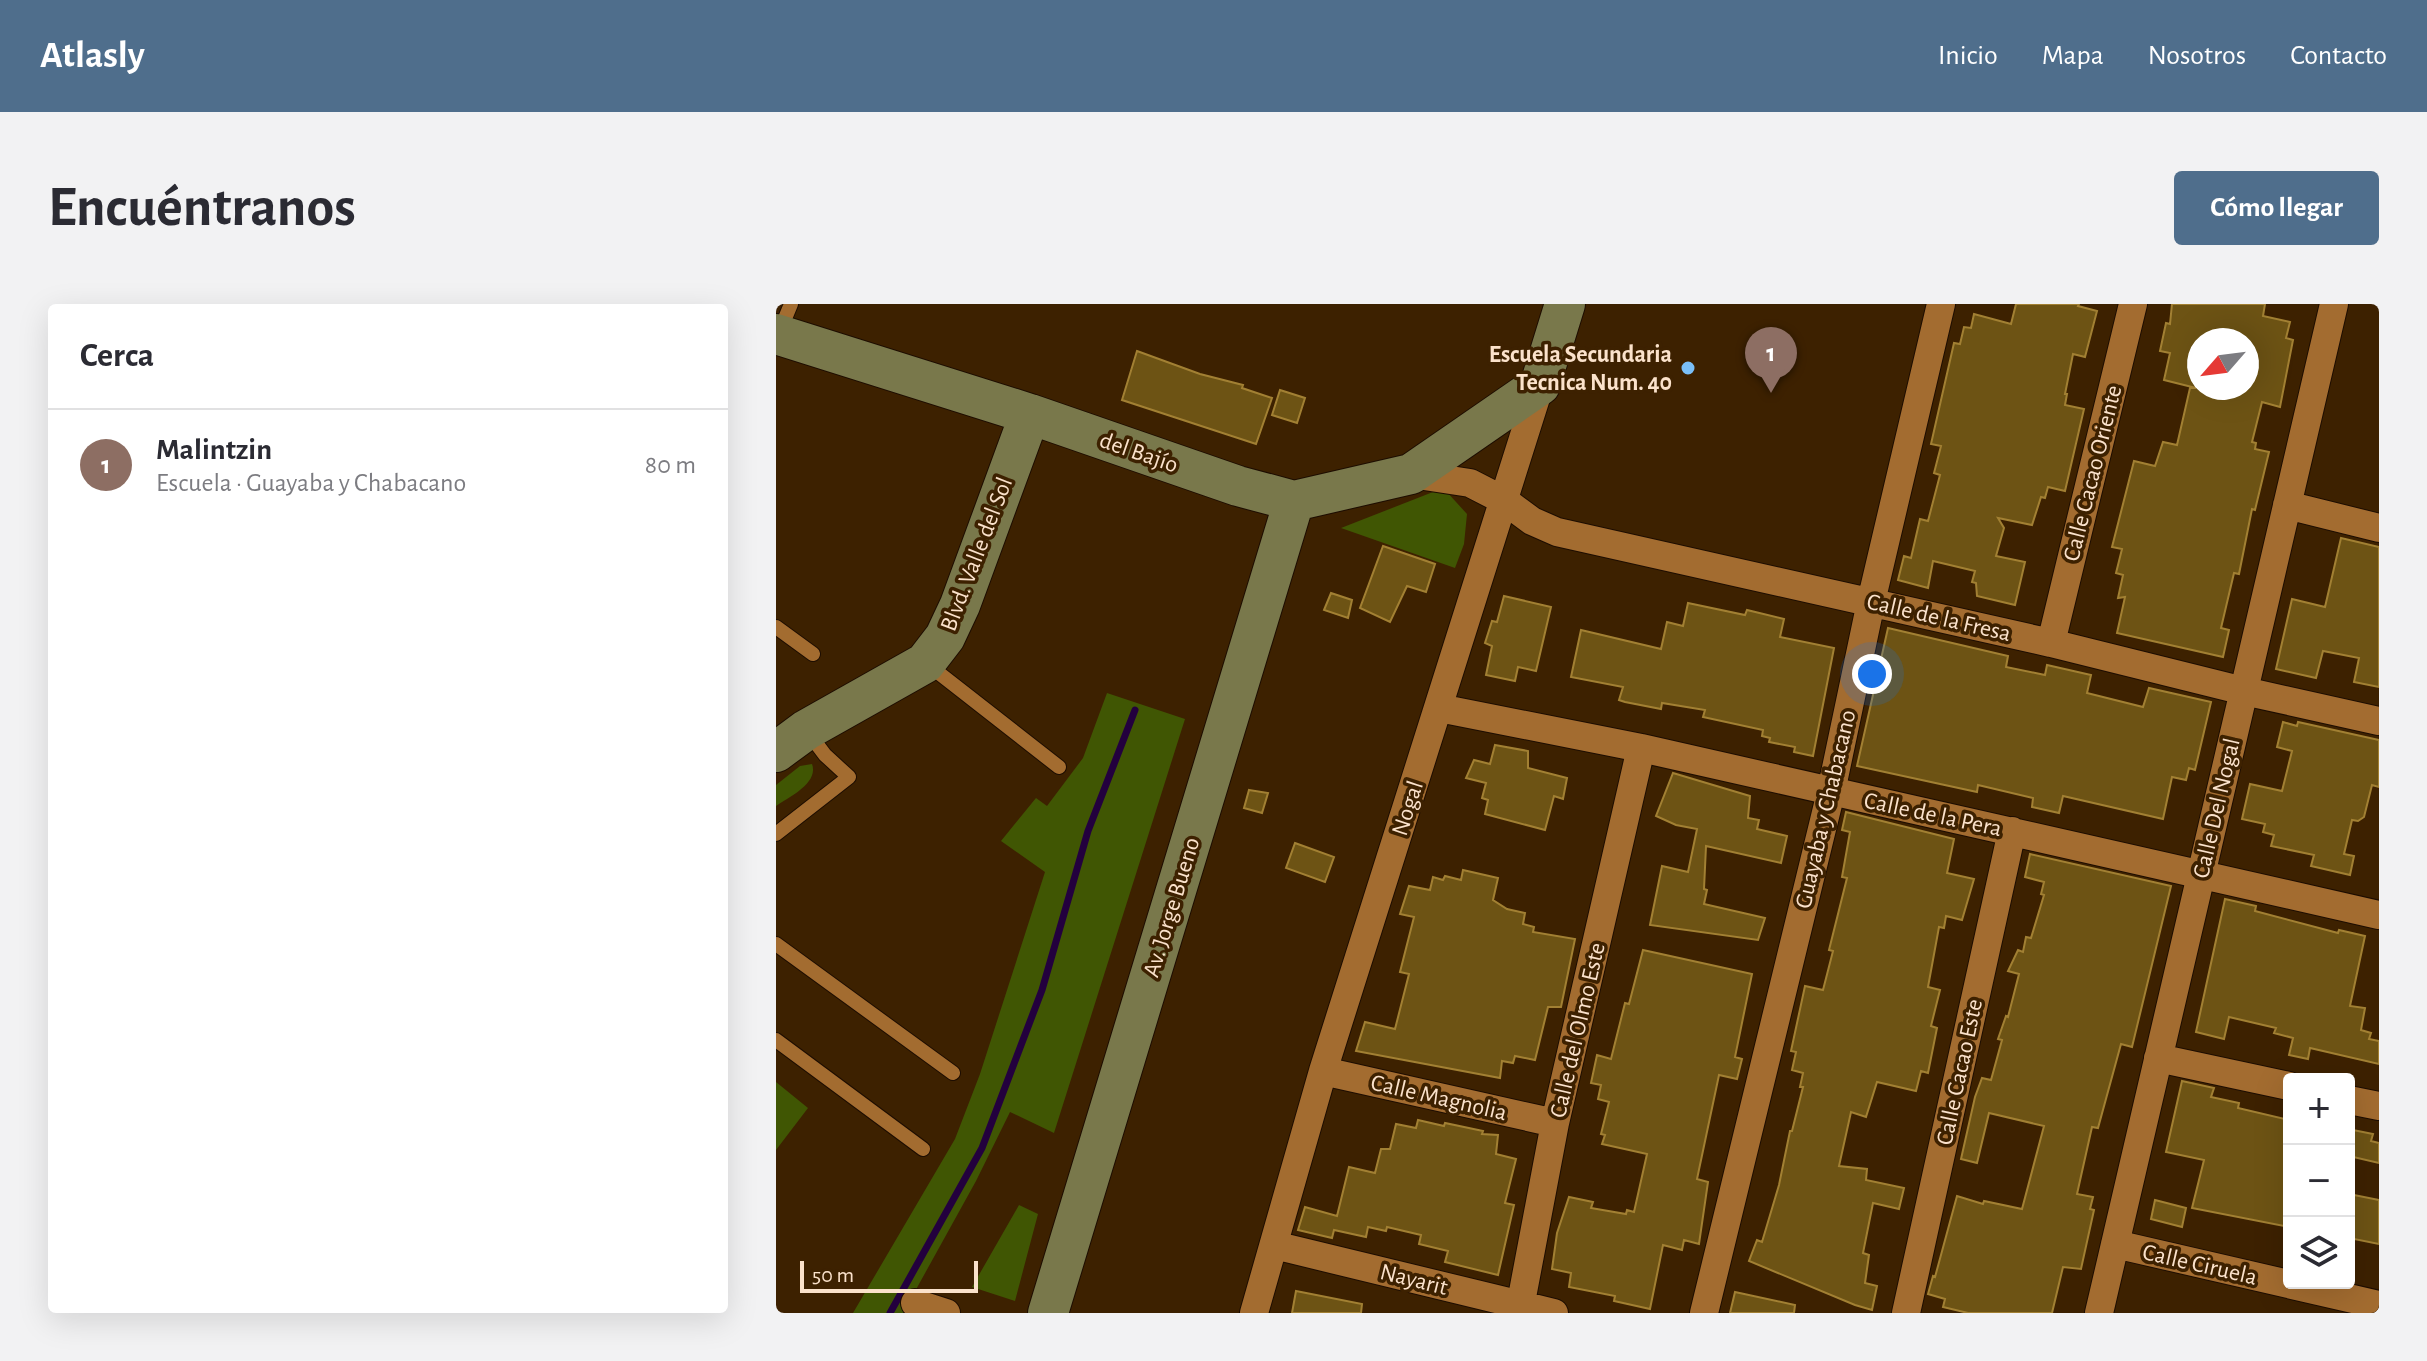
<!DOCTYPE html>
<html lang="es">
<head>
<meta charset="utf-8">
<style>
	body { margin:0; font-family:"Alegreya Sans",sans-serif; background:#f2f2f3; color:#2b2b33 }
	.controls { position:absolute; right:24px; bottom:24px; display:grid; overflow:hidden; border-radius:8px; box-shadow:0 8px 32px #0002 }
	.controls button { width:72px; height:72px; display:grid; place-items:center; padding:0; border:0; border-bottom:2px solid #e1e1e2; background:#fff; color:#2b2b33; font:40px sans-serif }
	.compass { position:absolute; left:1411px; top:24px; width:72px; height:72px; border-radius:50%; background:#fff; box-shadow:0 8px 32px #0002; rotate:242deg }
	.scale { position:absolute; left:24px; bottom:20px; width:178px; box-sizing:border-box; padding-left:8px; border:4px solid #fbe2cb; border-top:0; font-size:22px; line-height:28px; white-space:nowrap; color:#fbe2cb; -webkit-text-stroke:6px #3d2100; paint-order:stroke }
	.you { position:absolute; left:1096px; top:370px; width:28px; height:28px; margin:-20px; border:6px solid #fff; border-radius:50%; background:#1a73e8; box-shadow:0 0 0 12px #1a73e833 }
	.badge { display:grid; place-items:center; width:52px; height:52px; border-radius:50%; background:#4f6e8c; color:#fff; font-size:26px; font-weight:700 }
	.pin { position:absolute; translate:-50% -66px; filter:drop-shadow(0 2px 4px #0008) }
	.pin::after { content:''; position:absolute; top:42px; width:28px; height:24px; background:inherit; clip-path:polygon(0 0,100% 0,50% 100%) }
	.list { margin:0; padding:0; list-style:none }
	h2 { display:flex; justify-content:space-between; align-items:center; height:104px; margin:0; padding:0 32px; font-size:34px }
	h2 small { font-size:26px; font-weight:400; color:#7c7c81 }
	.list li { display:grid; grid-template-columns:52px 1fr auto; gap:24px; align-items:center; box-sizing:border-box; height:112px; padding:0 32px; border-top:2px solid #e1e1e2 }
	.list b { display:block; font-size:30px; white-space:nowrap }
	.list p { margin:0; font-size:26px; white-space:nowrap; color:#7c7c81 }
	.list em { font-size:26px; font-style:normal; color:#7c7c81 }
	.icon { flex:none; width:44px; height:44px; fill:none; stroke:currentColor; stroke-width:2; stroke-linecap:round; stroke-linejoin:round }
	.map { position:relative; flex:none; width:1603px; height:1009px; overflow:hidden; border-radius:8px }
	header { display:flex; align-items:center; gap:48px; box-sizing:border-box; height:112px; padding:0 40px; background:#4f6e8c; color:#fff }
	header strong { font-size:38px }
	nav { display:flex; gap:44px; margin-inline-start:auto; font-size:28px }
	.intro { display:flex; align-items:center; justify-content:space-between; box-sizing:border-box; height:192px; padding:0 48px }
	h1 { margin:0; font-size:56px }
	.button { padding:20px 36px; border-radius:8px; background:#4f6e8c; color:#fff; font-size:28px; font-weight:700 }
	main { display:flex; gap:48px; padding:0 48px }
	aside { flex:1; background:#fff; border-radius:8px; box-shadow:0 8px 32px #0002 }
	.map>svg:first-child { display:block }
</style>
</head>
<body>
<header>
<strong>Atlasly</strong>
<nav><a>Inicio</a><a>Mapa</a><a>Nosotros</a><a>Contacto</a></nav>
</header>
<div class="intro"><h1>Encuéntranos</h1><a class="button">Cómo llegar</a></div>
<main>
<aside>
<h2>Cerca<small></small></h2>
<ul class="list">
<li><span class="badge" style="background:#8d6e63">1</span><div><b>Malintzin</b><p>Escuela · Guayaba y Chabacano</p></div><em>80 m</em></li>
</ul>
</aside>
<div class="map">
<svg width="1603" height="1009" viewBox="0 0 1603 1009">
	<rect width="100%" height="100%" fill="#3d2100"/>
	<!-- green -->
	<path fill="#405603" d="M670 187 691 210 688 240 679 264 565 224 657 188Z
		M331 389 409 415 278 829 234 808 200 877 127 1009H77L179 835 204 770 269 568 225 537 260 494 271 502 307 454Z
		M36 460C43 479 13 493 0 502V481L24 462Z
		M0 778 32 804 0 846Z
		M243 901 262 910 239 997 196 983Z"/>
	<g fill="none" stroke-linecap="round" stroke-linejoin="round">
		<!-- stream -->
		<path stroke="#23003e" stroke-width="7" d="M114 1009 206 844 266 686 312 527 359 406"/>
	</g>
	<!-- building -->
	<path fill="#6d5314" stroke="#a28033" stroke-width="2" fill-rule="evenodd" d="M1240 0H1303L1302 2 1321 7 1309 53 1297 50 1289 90H1291L1289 101 1308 105 1289 187 1272 183 1269 194 1265 193 1256 221 1222 214 1228 224 1220 252 1249 258 1239 301 1201 292 1200 279 1196 278 1199 267 1157 257 1152 284 1122 276 1128 252 1135 254 1144 215 1152 217 1164 171 1158 169 1165 142 1155 140 1178 39 1184 40 1188 23 1195 24 1198 10 1235 20Z
		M1396 0H1489L1487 12 1514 18 1510 34 1517 36 1504 103 1486 98 1476 138 1480 139 1479 145 1493 148 1479 206 1476 205 1463 270 1458 269 1445 324 1453 326 1447 353 1341 329 1349 293 1342 294 1347 271 1340 269 1346 245 1336 243 1358 157 1379 162 1387 138 1401 141 1414 84H1420L1388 76 1394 49 1384 47 1390 19 1394 20ZM1423 36H1471V84H1423Z
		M361 47 424 70 467 81 466 84 496 94 480 140 346 96Z
		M504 86 529 94 521 119 496 111Z
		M1565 234 1603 243V383L1578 378 1583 354 1547 347 1540 374 1500 365 1516 295 1549 303Z
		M607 242 659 260 650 288 631 282 614 318 584 304Z
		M555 289 576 296 572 314 548 306Z
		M728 292 775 303 760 367 742 363 739 377 710 371 716 342 709 339 716 317 721 318Z
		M912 299 969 311 971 306 1008 315 1004 333 1058 344 1037 452 1018 448 1019 443 993 438 994 434 986 432 987 426 927 413 929 406 886 399 885 405 849 398 843 396 847 383 795 373 805 326 885 345 891 318 907 322Z
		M1112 324 1232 352 1230 363 1269 371 1271 361 1315 371 1311 389 1367 403 1373 384 1435 398 1419 466 1413 464 1410 476 1396 473 1387 515 1287 492 1283 509 1256 503 1257 494 1202 481 1201 488 1081 462Z
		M1507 418 1521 422 1522 418 1603 436V483L1596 481 1588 513 1582 517 1576 516 1568 550 1578 552 1574 571 1535 562 1538 551 1495 542 1498 531 1487 528 1489 520 1466 515 1474 480 1506 487 1516 447 1501 443Z
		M719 441 752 447V464L791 474 787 495 778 492 769 526 709 510 712 496 706 494 710 479 690 474 698 456 714 460Z
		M897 469 974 492 972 514 983 516 981 525 1011 532 1005 559 930 542 928 585 931 586 928 600 989 614 982 636 874 621 886 562 912 568 921 525 900 521 880 512Z
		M473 486 492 489 486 509 468 504Z
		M1070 508 1178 535 1171 569 1198 575 1186 616 1170 612 1168 624 1163 623 1152 683 1164 686 1155 722 1161 724 1152 769 1145 767 1140 787 1101 778 1090 813 1075 808 1063 862 1091 865 1090 876 1128 884 1123 905 1097 899 1087 949 1093 951 1089 979 1101 982 1096 1006 1079 1001 973 957 981 936 986 938 1003 881 1014 827H1016L1027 783H1024L1027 769 1016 766 1020 748 1015 747 1029 682 1047 686 1057 647 1053 646 1071 574 1066 573 1074 528 1066 526Z
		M519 539 558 553 549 578 510 564Z
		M1254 550 1395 582 1356 743 1345 740 1322 824 1316 823 1301 890 1317 893 1314 905 1318 906 1305 965 1287 963 1276 1009H1192L1167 1003 1169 995 1152 990 1157 972 1159 973 1181 892 1207 900 1208 897 1246 905 1268 822 1213 809 1201 859 1185 855 1199 793 1206 774 1215 776 1226 736 1222 735 1230 712 1232 713 1243 670 1232 667 1242 646 1247 648 1250 633 1255 634 1268 591 1265 590 1268 578 1249 573Z
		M687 566 722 574 717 596 731 605 749 609 747 620 758 623 757 628 799 635 785 703H772L759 756 739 752 737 759 726 757 724 774 580 747 589 718 619 725 633 670 624 668 638 613 624 610 633 582 654 586 657 573 667 576 669 572 685 576Z
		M1449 595 1480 602 1479 607 1562 629 1563 626 1589 632 1574 702 1589 704 1585 726 1595 729 1593 735 1603 737V760L1534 744 1532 755 1513 751 1517 734 1498 729 1500 724 1453 713 1448 735 1420 728Z
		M867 646 976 670 959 753 966 755 961 775 943 771 921 875 932 878 923 940 908 936 906 946 887 941 874 1005 838 997 839 992 793 983 795 969 776 965 781 929 793 893 817 898 815 904 850 910 851 906 858 908 871 850 826 840 829 831 825 830 833 798 822 795 825 781 815 779 821 751 835 755 849 699 853 700Z
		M1406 777 1438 784 1435 793 1463 799 1462 804 1513 816V923L1416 904 1428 856 1390 848Z
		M642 816 668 822 669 819 707 827 706 830 722 831 720 850 740 855 729 899 738 901 722 971 669 958 672 947 643 940 645 931 611 923 610 927 592 923 590 933 558 926 556 934 522 926 529 903 561 912 573 863 599 869 605 845H614L620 820 640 824Z
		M1577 826 1597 830 1595 837 1603 839V859L1573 852Z
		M1573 890 1603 896V940L1573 934Z
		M1379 896 1410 904 1406 923 1375 915Z
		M520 987 586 1000 585 1009H516Z
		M959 988 1019 1001 1018 1009H954Z"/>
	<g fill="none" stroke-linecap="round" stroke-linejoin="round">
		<defs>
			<path id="lane" d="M3 29 15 0
				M0 323 37 350
				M150 359 283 463
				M0 530 73 473 49 451 31 427
				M0 640 177 769
				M0 736 147 845"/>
			<path id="street" d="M635 170 694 179 729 197 756 217 781 228 1275 339 1468 387 1603 417
				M1511 201 1603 224
				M1275 339 1357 0
				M663 404 865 444 1603 611
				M1382 754 1513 782
				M547 767 779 819
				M1573 796 1603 802
				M1339 940 1603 1001
				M498 941 778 1009
				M139 999 170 1009
				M478 1009 547 767 764 81
				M743 1009 779 819 865 444
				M928 1009 1055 488 1095 298 1165 0
				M1130 1009 1236 527
				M1323 1009 1558 0"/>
			<path id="secondary" d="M0 30 254 110 462 182 518 197 635 170 764 81 789 0
				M0 448 30 426 149 359 169 333 184 301 254 110
				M272 1009 518 197"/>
		</defs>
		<!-- lane casing -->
		<use href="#lane" stroke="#1d0d00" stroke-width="16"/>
		<!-- street casing -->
		<use href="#street" stroke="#1d0d00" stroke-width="30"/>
		<!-- secondary casing -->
		<use href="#secondary" stroke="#1d0d00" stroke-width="42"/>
		<!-- lane -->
		<use href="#lane" stroke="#a36c30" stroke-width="14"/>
		<!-- street -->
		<use href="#street" stroke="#a36c30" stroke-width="28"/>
		<!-- secondary -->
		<use href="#secondary" stroke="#79784b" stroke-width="40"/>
	</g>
	<!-- markers -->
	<circle fill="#7abff8" stroke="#3d2100" stroke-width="3" cx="912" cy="64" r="8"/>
	<g text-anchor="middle" stroke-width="7" stroke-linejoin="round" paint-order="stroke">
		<!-- poi labels -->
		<g font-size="24" font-weight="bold" fill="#fbe2cb" stroke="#3d2100" text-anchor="end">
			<text x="896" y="58">Escuela Secundaria<tspan x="896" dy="28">Tecnica Num. 40</tspan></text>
		</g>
		<!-- street labels -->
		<g font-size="24" fill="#fbe2cb" stroke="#3d2100">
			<text transform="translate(363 148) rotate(19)" y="8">del Bajío</text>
			<text transform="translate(1316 169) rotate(-76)" y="8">Calle Cacao Oriente</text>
			<text transform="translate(200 250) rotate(-69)" y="8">Blvd. Valle del Sol</text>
			<text transform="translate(1163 313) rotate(13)" y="8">Calle de la Fresa</text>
			<text transform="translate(631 504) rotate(-72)" y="8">Nogal</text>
			<text transform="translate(1440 504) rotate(-77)" y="8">Calle Del Nogal</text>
			<text transform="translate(1049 505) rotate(-77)" y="8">Guayaba y Chabacano</text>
			<text transform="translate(1157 510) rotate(12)" y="8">Calle de la Pera</text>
			<text transform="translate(395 603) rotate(-73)" y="8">Av. Jorge Bueno</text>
			<text transform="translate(801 726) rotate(-77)" y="8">Calle del Olmo Este</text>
			<text transform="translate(1183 768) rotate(-78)" y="8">Calle Cacao Este</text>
			<text transform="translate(663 793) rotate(13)" y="8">Calle Magnolia</text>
			<text transform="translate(1424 960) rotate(13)" y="8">Calle Ciruela</text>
			<text transform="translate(638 975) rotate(14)" y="8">Nayarit</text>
		</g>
	</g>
</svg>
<div class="controls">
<button>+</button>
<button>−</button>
<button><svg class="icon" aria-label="layers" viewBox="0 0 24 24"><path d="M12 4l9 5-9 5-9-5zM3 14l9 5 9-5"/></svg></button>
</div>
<svg class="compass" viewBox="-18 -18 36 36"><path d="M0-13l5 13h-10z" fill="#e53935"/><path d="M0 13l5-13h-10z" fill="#7c7c81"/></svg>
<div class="scale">50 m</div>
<div class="you"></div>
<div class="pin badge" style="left:995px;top:89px;background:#8d6e63">1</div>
</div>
</main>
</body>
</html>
